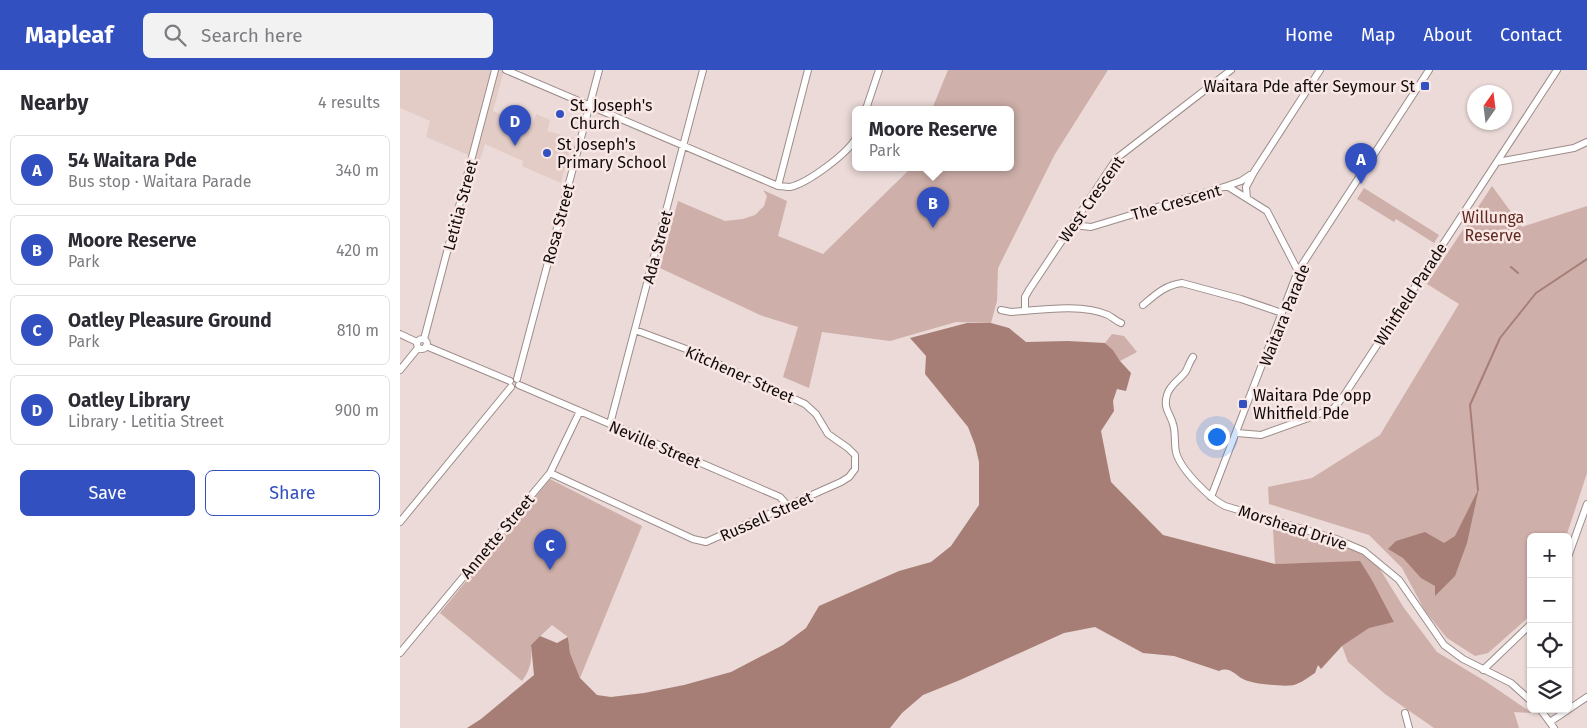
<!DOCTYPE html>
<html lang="en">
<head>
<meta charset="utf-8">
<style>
	body { margin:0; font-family:"Fira Sans",sans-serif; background:#f2f2f3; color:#2b2b33 }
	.controls { position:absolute; right:15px; bottom:15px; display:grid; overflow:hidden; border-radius:8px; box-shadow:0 1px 4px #0004 }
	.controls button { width:45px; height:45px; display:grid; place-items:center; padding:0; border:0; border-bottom:1px solid #e1e1e2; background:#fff; color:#2b2b33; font:25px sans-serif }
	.compass { position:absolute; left:1067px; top:15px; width:45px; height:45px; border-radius:50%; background:#fff; box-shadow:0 1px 4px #0004; rotate:14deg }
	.you { position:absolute; left:816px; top:366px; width:18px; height:18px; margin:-12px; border:4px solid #fff; border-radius:50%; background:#1a73e8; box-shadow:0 0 0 8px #1a73e833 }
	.badge { display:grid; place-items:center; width:32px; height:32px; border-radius:50%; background:#3350c1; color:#fff; font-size:16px; font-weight:700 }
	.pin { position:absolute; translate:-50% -41px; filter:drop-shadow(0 1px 2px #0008) }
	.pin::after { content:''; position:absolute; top:26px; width:18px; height:15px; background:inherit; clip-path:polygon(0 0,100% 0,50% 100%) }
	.popup { position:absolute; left:452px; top:36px; width:162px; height:65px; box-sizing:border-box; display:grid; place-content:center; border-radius:8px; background:#fff; filter:drop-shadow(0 1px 4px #0005); font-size:16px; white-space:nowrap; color:#7c7c81 }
	.popup b { font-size:19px; color:#2b2b33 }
	.popup::after { content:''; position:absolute; left:50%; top:100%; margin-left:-10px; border:10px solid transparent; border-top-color:#fff }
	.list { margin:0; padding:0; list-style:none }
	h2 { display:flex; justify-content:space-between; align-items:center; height:65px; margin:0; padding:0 20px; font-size:21px }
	h2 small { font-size:16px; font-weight:400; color:#7c7c81 }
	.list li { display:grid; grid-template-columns:32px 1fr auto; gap:15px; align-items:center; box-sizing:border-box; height:70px; margin:0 10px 10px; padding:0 10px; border:1px solid #e1e1e2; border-radius:8px }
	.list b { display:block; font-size:19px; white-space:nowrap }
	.list p { margin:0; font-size:16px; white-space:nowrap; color:#7c7c81 }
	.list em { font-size:16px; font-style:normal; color:#7c7c81 }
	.actions { display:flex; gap:10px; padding:15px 20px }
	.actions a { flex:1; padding:11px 0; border:1px solid #3350c1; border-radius:8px; text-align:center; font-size:18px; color:#3350c1 }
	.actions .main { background:#3350c1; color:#fff }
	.icon { flex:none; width:28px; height:28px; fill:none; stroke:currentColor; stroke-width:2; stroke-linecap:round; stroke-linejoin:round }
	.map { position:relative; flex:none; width:1187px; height:658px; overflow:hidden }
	header { display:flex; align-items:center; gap:30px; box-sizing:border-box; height:70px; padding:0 25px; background:#3350c1; color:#fff }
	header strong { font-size:24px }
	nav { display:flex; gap:28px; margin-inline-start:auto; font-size:18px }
	.search { width:350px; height:45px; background:#f2f2f3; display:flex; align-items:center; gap:12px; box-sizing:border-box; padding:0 18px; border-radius:8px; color:#7c7c81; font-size:19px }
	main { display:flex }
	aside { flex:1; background:#fff }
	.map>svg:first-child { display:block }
</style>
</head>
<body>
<header>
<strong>Mapleaf</strong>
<div class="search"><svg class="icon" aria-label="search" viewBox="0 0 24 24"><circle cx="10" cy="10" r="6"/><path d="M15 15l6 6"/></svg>Search here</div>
<nav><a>Home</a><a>Map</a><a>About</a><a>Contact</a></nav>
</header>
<main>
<aside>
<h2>Nearby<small>4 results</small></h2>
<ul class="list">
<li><span class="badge">A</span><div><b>54 Waitara Pde</b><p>Bus stop · Waitara Parade</p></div><em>340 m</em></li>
<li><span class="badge">B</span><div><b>Moore Reserve</b><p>Park</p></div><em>420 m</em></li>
<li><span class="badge">C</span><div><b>Oatley Pleasure Ground</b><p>Park</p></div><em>810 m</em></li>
<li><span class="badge">D</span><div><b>Oatley Library</b><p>Library · Letitia Street</p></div><em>900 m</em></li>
</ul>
<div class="actions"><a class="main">Save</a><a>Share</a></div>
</aside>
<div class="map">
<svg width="1187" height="658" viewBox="0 0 1187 658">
	<rect width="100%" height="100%" fill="#ebdad7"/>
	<!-- built -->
	<path fill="#e4ccc6" d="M0 0H104L93 41 132 57 136 44 150 50 147 61 173 68 161 113 122 96 123 91 85 74 80 90 26 67 30 51 0 38Z"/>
	<!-- green -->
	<path fill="#ceafa9" d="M548 0H708L655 84 598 198 597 231 591 253 556 252 490 271 422 262 409 318 383 307 398 257 360 245 260 198 278 131 325 151 343 149 355 145 364 136 367 126 363 120 387 131 378 166 423 184 507 102 509 97H610V39H532Z
		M1092 116 1122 157 1187 136V403L1166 467H1131V545L1088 583 1075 586 1047 568 1025 541 1002 498 969 465 869 434 868 417 912 408 980 365 1059 234 1027 214Z
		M964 118 1039 165 1034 173 996 149 994 152 957 129Z
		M712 264 724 266 737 282 720 291 713 280 705 273Z
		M150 409 242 456 180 608 170 583 168 567 152 555 131 575C132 590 131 599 122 611L40 543Z
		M873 459 900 467 938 474 964 484 978 496 1004 538 1037 582 1088 613 1132 643 1114 642 1119 658H1034L985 624 948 592 942 576 969 557 994 552 972 510 960 492 875 494Z"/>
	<!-- water -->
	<path fill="#a67e76" d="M567 253H591L609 258 626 272 668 271 705 273 713 280 720 291 731 303 726 321 717 319 713 331 714 341 701 361 711 412 763 465 875 494 960 491 972 510 994 552 969 558 942 576 921 599 918 595 915 603C909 607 901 613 894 615 885 617 851 614 843 609 835 605 830 596 819 601L774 586 743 583 695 557 664 563 560 610 523 625 502 643 490 658H67L81 649 134 605 131 575 140 566 157 573 168 567 170 583 180 608 197 625 211 627 244 623 284 615 331 602 383 575 406 558 419 536 499 501 531 492 551 476 579 435V392L575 375 568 357 525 304 526 286 510 268Z
		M1079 418 1067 473 1055 506 1035 526V516L1021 508 1003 488 988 479 996 471 1025 462 1044 473 1055 466Z"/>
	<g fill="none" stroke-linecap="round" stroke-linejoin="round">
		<!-- stream -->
		<path stroke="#a67e76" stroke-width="2" d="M1111 197 1118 203
			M1078 420 1070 335 1100 268 1136 223 1187 189"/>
		<defs>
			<path id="minor" d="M106 0 378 116C382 116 386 117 390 117 408 113 447 84 456 68
				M466 39 479 0
				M1097 92 1174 78 1187 72
				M378 116 408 0
				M827 116 841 111 850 105
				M847 128 846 117 854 102 920 0
				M673 155 691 157 827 116 867 141 898 201
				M743 235C755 225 765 215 782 213L841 229 882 243
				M601 240 611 242C638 240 683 233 708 245 712 247 716 251 721 253
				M625 241V227L629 220 717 88 831 0
				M0 264 17 272
				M17 274a5 5 0 1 1 10 0a5 5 0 1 1-10 0Z
				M24 269 95 0
				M26 276 110 311
				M793 287C790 291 788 297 786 301 780 310 770 314 767 325 763 339 770 343 773 354 776 364 774 373 776 382 780 399 809 428 825 436L936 469 964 481 999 510 1044 575 1063 589 1111 613 1131 631
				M0 300 18 278
				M117 309 199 0
				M119 315 380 427 388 436
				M210 354 303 0
				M837 363 861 365 914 346 934 338 943 327 1157 0
				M150 403 293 469 306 472 441 412 449 407 455 399V385L448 378 428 364 416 344 405 334 286 279 235 260
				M811 427 898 201 1029 0
				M0 452 111 317
				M1168 487 1187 434
				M0 583 150 403 180 341
				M1083 600 1131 554
				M1140 639 1154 658
				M1005 643 1009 658
				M1150 652 1187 627"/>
		</defs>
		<!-- minor casing -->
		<use href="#minor" stroke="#9c8d8a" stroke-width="8"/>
		<!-- minor -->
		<use href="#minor" stroke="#fff" stroke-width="6"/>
	</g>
	<!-- markers -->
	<g fill="#3350c1" stroke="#f8e7e4" stroke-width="2">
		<rect x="1020" y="11" width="10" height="10" rx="2.5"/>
		<circle cx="160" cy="44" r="5"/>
		<circle cx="147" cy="83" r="5"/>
		<rect x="838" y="329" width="10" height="10" rx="2.5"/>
	</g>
	<g text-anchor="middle" stroke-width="5" stroke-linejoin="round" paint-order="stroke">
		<!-- poi labels -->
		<g font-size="16" fill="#100b0a" stroke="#f8e7e4" text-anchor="start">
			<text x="1015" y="22" text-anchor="end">Waitara Pde after Seymour St</text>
			<text x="170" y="41">St. Joseph's<tspan x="170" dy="18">Church</tspan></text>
			<text x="157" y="80">St Joseph's<tspan x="157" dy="18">Primary School</tspan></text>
			<text x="853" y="331">Waitara Pde opp<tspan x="853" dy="18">Whitfield Pde</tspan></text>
		</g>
		<!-- street labels -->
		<g font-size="16" fill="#100b0a" stroke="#f8e7e4">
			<text transform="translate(691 129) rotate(-55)" y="6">West Crescent</text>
			<text transform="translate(776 132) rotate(-16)" y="6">The Crescent</text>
			<text transform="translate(60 135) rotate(-75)" y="6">Letitia Street</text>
			<text transform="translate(158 154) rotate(-75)" y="6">Rosa Street</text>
			<text transform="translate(257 177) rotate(-75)" y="6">Ada Street</text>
			<text transform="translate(1010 224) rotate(-57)" y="6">Whitfield Parade</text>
			<text transform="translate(884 245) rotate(-68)" y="6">Waitara Parade</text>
			<text transform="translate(340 304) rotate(24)" y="6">Kitchener Street</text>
			<text transform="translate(255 374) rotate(23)" y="6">Neville Street</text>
			<text transform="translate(366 446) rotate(-24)" y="6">Russell Street</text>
			<text transform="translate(893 457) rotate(18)" y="6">Morshead Drive</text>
			<text transform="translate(97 466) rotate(-50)" y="6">Annette Street</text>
		</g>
		<!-- park labels -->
		<g font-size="16" fill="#602920" stroke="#f8e7e4">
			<text x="1093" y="153">Willunga<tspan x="1093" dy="18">Reserve</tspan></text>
		</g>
	</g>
</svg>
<div class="controls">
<button>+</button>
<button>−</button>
<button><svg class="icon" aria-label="locate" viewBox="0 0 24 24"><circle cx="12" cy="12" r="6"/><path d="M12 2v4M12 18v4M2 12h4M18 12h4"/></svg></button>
<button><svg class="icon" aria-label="layers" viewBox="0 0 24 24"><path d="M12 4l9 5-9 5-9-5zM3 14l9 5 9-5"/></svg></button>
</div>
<svg class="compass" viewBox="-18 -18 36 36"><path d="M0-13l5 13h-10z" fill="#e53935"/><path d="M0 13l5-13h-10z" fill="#7c7c81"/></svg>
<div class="you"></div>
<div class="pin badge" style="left:961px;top:114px">A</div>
<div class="pin badge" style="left:533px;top:158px">B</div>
<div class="popup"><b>Moore Reserve</b>Park</div>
<div class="pin badge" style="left:150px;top:500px">C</div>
<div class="pin badge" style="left:115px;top:76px">D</div>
</div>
</main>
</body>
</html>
